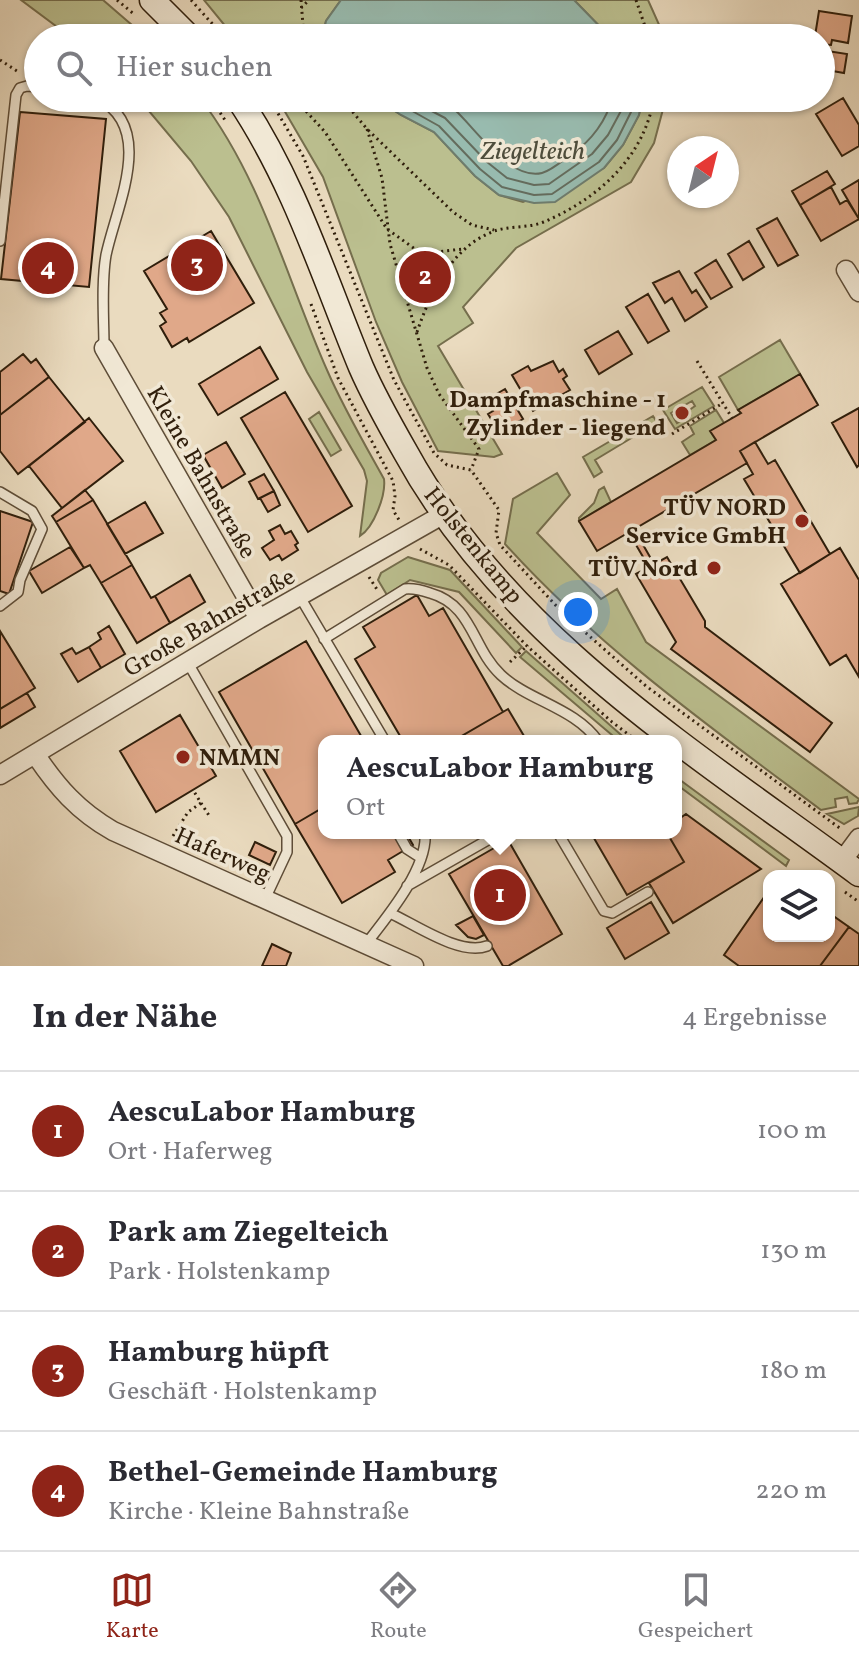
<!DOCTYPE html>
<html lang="de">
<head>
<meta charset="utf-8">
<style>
	body { margin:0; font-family:Vollkorn,serif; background:#f7f7f7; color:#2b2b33 }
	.controls { position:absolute; right:24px; bottom:24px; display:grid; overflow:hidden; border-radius:16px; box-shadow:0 2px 6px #0004 }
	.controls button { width:72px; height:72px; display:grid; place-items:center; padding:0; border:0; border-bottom:2px solid #e1e1e2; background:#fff; color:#2b2b33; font:40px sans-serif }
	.compass { position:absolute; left:667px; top:136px; width:72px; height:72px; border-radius:50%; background:#fff; box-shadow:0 2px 6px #0004; rotate:35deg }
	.you { position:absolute; left:578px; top:612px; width:28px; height:28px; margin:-20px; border:6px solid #fff; border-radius:50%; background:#1a73e8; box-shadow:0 0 0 12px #1a73e833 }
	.badge { display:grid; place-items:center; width:52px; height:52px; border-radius:50%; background:#8f2418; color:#fff; font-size:26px; font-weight:700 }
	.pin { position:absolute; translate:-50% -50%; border:4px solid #fff; box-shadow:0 2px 8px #0006 }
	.popup { position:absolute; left:318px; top:735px; width:364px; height:104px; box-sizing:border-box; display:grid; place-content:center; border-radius:16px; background:#fff; filter:drop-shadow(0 2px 6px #0005); font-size:26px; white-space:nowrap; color:#7c7c81 }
	.popup b { font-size:30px; color:#2b2b33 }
	.popup::after { content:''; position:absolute; left:50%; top:100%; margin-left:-16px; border:16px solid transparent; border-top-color:#fff }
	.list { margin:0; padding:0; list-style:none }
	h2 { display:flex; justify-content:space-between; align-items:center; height:104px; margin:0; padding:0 32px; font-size:34px }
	h2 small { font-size:26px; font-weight:400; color:#7c7c81 }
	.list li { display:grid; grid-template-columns:52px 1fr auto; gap:24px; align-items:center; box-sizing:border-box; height:120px; padding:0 32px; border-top:2px solid #e1e1e2 }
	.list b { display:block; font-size:30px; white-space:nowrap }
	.list p { margin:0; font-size:26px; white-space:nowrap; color:#7c7c81 }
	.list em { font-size:26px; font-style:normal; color:#7c7c81 }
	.icon { flex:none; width:44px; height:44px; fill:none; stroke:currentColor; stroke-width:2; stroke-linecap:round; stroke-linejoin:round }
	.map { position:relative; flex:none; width:859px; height:966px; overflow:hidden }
	.search { position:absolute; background:#fff; box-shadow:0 2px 6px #0004; left:24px; right:24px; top:24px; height:88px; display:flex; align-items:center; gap:20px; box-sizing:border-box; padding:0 28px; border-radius:44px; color:#7c7c81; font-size:30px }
	.sheet { height:584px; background:#fff }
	nav { display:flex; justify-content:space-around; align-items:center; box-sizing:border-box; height:112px; border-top:2px solid #e1e1e2; background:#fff; font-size:22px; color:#7c7c81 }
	nav a { display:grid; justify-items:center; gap:4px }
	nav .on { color:#8f2418 }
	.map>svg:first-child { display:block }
</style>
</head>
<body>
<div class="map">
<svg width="859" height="966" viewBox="0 0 859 966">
	<rect width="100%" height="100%" fill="#eadbbf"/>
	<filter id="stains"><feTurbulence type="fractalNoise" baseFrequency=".0025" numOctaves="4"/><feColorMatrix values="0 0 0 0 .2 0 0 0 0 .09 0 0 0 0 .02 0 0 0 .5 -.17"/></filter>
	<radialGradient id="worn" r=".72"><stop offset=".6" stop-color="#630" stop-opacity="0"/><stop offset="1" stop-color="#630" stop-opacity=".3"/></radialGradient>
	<!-- green -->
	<path fill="#bbbf8f" stroke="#756e4d" stroke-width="2" fill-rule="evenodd" d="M21 0H103L147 38H72Z
		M204 0H341L326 21 322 38H235Z
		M574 0H648L665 38H611Z
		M138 98H200C262 179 286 277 327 370 343 407 364 443 384 479 386 495 374 527 360 536L367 481 364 470 307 372 229 217 191 161Z
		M277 98H375L401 115 434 132 475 176 499 195 523 202 604 168 623 145 639 115 642 98H666L654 143 631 182 516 248 463 307 473 323 438 346 502 454 494 457 438 451 402 382 376 322 323 177Z
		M780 340 800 374 738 410 719 377Z
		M702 387 714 406 675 429 663 410ZM692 401 695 406 688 411 690 415 677 423 671 413Z
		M716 410 724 423 711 431 716 440 690 455 682 442 694 434 690 426Z
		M319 412 341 450 331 456 309 419Z
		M653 416 664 433 660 435 653 425 595 460 602 472 594 477 583 457Z
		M557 473 570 495 537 533 601 599 617 589 646 642 859 799 857 803 849 804 847 797 835 799 836 807 821 810C710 727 599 648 505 544L513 499Z
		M604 487 611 502 579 521V518L594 503 599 490Z
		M408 557 450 570 522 647 516 653 459 592 410 580 387 595 378 580 381 573Z
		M526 651 628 741H619L520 657Z
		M676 777 789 860 786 866 676 784Z
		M859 807 858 816 844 824 827 814Z"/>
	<!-- water -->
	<path fill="#98bbaf" stroke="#6e7c6d" stroke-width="2" d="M341 0H574L611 38H322L326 21Z
		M375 98H642L639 115 623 145 604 168 555 202 534 203 499 195 475 176 434 132 401 115Z"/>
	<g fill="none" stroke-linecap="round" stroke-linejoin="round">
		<!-- shore -->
		<path stroke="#646c5d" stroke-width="2" d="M389 98 439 126 480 169 502 187 534 195 552 194 599 162 617 140 631 112 634 98
			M407 98 445 118 487 162 507 178 534 185 549 184 592 154 608 135 622 109 624 98
			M433 98C440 102 448 105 455 110 476 129 510 181 542 173 553 170 564 159 573 153 591 141 607 120 612 98"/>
	</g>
	<!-- building -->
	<path fill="#e0a889" stroke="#2f1e0b" stroke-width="2" d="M819 11 852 16 848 43 832 40 831 45 821 44V38H800L801 34 815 36Z
		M821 50 847 54 844 73 821 69Z
		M843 98 859 125V146L842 156 816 114Z
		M20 112 106 119 89 287 1 279Z
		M827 171 835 184 800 205 792 191Z
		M859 180V219L842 190Z
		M831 187 840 204 847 200 859 219 821 241 800 205Z
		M777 218 798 255 778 266 757 229Z
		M211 231 254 303 189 342 187 338 172 347 160 326 166 322 160 313 167 309 144 271Z
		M749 241 764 267 743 280 728 254Z
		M716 260 732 287 711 299 695 273Z
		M679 271 692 293 696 290 707 307 685 321 672 298 665 303 653 283Z
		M648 294 669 331 648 343 626 307Z
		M618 331 632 354 599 374 585 350Z
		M260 347 278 379 218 415 199 384Z
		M23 354 31 363 36 359 49 377 0 415V372Z
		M553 361 559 372 563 369 567 376 563 379 570 390 533 411 512 375 528 366 531 371Z
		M800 374 818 405 740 451 747 463 597 551 579 521 716 440 710 431 741 413 738 410Z
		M49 377 85 422 18 474 0 451V415Z
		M505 389 523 419 504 430 501 424 496 427 488 414 493 411 486 400Z
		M285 392 352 506 308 532 241 418Z
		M859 408V465L857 467 832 423Z
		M89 418 123 461 62 508 29 466Z
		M226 442 245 474 222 488 203 455Z
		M755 442 768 464 775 460 830 554 800 573 744 479 753 474 740 451Z
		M264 474 274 491 258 499 249 482Z
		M85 490 93 500 56 522 52 516Z
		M274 491 280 505 268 512 260 498Z
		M93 500 132 565 101 583 90 565 84 568 56 522Z
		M145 502 163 533 125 554 107 524Z
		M0 511 33 522 9 594 0 591Z
		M280 525 285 534 291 531 298 543 295 545 298 550 282 560 279 555 270 560 262 548 274 540 269 531Z
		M634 529 654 564 649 567 629 533Z
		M70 547 84 568 42 593 29 571Z
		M840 548 859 580V677L846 655 830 665 781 584Z
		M667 557 705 621V627L832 723 810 752 671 649 676 642 636 574Z
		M132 565 151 598 155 596 170 623 137 643 101 583Z
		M190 575 205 602 170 623 155 596Z
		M417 595 429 616 443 608 503 712 453 741H403L355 659 375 647 363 627Z
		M109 626 125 654 101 668 89 647 101 639 98 633Z
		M0 631 35 688 0 709Z
		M306 641 364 741H324V807L295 824 219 692Z
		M89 647 101 668 78 682 61 654 72 648 76 654Z
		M27 693 35 707 0 728V709Z
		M508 709 527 741H453L503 712Z
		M180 715 216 776 156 812 120 751Z
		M324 807V833H406L413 845 388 860 395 872 342 903 295 824Z
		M686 814 761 869 673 923 649 883 684 862 667 833H676V821Z
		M591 833H667L684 862 627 895Z
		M508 840 562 934 508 966H503L449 874Z
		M255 842 276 852 270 865 249 855Z
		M769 890V936H829V913L849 927 820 966H739L724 955Z
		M651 902 669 933 625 959 607 928Z
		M473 916 484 935 476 939 468 937 456 925Z
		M849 927 859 934V966H820Z
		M272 944 291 953 286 966H262Z"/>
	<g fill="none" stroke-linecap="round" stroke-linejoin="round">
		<defs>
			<path id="service" d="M97 98C157 127 116 207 106 255 101 284 104 319 104 348
				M0 241 16 95 20 88 27 86 38 87
				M0 492 32 511 42 529 20 580 18 592 0 606
				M300 597 385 741
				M324 639 405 589C414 588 421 590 430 593 473 605 472 648 501 675 529 701 575 708 598 741
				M188 663 287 836V852L265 899
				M398 833 407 849 421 858
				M558 833 604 911 612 913 648 892
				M407 886 500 833
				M390 913C416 925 460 956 487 946
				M366 944C387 917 428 868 425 833"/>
			<path id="minor" d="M846 270 859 292
				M104 348 259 619
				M35 754C57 787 78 811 113 831L414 966
				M0 775 259 619 444 514
				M842 861 859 838"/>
			<path id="secondary" d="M152 0 190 38
				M238 98C294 181 323 275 361 367 374 397 390 425 406 453 507 637 694 752 859 874"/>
		</defs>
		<!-- service casing -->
		<use href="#service" stroke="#5e4d38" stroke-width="12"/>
		<!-- minor casing -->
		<use href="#minor" stroke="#5e4d38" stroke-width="21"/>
		<!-- secondary casing -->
		<use href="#secondary" stroke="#2f1e0b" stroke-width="27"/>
		<!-- path -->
		<path stroke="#2f1e0b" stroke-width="3" stroke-dasharray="2 4" stroke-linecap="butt" d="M117 0 135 15
			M191 0 225 38
			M301 0 304 38
			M636 0 649 38
			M301 8 309 0
			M224 37 234 29 241 38
			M0 60 20 73
			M210 98 225 120
			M269 98 303 156 394 380 434 453 447 465 471 470 499 510 496 533 500 545 561 611 646 686 841 829
			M294 98 325 132 387 229 415 249 436 252 463 249
			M341 98 367 129 453 212 472 225 494 230
			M367 129 382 178 390 244 427 368 439 394 479 449 471 470
			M311 304 338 378 393 481 395 496 393 510 399 520
			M417 332C430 294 451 248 492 232 508 225 529 229 546 221 599 198 644 157 654 98
			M697 361 732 418
			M672 434 723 403
			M420 549 449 565 527 646 612 722 637 741
			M369 577 378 591
			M510 662 528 645
			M201 803 210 817
			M173 836 188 812 201 803 193 790
			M845 892 859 902"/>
		<!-- service -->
		<use href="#service" stroke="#f1e8d5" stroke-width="9"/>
		<!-- minor -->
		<use href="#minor" stroke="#f1e8d5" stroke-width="18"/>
		<!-- secondary -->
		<use href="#secondary" stroke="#f1e8d5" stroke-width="24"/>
	</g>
	<!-- markers -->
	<g fill="#8f2418" stroke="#f1e8d5" stroke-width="3">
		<circle cx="682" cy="413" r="8"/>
		<circle cx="802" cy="521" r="8"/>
		<circle cx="714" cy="568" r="8"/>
		<circle cx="183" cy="757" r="8"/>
	</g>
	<g text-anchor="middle" stroke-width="7" stroke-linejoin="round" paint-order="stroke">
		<!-- poi labels -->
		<g font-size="24" font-weight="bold" fill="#2f1e0b" stroke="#f1e8d5" text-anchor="end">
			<text x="666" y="407">Dampfmaschine - 1<tspan x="666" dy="28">Zylinder - liegend</tspan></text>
			<text x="786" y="515">TÜV NORD<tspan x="786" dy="28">Service GmbH</tspan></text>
			<text x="698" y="576">TÜV Nord</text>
			<text x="199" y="765" text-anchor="start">NMMN</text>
		</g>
		<!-- street labels -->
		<g font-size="24" fill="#2f1e0b" stroke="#f1e8d5">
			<text transform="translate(202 472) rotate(60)" y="8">Kleine Bahnstraße</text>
			<text transform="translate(474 545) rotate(51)" y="8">Holstenkamp</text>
			<text transform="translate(209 622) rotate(-30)" y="8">Große Bahnstraße</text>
			<text transform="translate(223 854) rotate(24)" y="8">Haferweg</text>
		</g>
		<!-- water labels -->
		<g font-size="26" font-style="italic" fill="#4e4d3c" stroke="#f1e8d5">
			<text x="533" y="159">Ziegelteich</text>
		</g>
	</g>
	<rect width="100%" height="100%" filter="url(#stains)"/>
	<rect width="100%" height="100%" fill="url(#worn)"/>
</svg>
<div class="controls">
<button><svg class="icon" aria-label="layers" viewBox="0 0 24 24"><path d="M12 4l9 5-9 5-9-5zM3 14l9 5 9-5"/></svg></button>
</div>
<svg class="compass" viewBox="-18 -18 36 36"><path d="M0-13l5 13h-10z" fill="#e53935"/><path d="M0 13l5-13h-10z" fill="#7c7c81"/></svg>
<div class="you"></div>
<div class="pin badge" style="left:500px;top:895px">1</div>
<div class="popup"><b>AescuLabor Hamburg</b>Ort</div>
<div class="pin badge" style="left:425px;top:277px">2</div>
<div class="pin badge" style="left:197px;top:265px">3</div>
<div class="pin badge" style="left:48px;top:268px">4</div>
<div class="search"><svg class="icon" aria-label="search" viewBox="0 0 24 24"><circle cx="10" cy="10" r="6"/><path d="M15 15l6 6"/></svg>Hier suchen</div>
</div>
<section class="sheet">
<h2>In der Nähe<small>4 Ergebnisse</small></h2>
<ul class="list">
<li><span class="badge">1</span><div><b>AescuLabor Hamburg</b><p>Ort · Haferweg</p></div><em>100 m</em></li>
<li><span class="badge">2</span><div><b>Park am Ziegelteich</b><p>Park · Holstenkamp</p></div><em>130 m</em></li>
<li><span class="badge">3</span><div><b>Hamburg hüpft</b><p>Geschäft · Holstenkamp</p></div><em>180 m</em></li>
<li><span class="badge">4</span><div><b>Bethel-Gemeinde Hamburg</b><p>Kirche · Kleine Bahnstraße</p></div><em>220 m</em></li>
</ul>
</section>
<nav>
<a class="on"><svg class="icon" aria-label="map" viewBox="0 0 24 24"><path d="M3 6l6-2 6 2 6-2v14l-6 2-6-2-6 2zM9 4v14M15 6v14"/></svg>Karte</a>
<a><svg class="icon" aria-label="directions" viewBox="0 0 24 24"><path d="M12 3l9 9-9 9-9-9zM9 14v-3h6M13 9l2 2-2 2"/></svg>Route</a>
<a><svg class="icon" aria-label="saved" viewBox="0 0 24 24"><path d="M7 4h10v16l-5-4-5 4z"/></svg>Gespeichert</a>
</nav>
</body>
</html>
